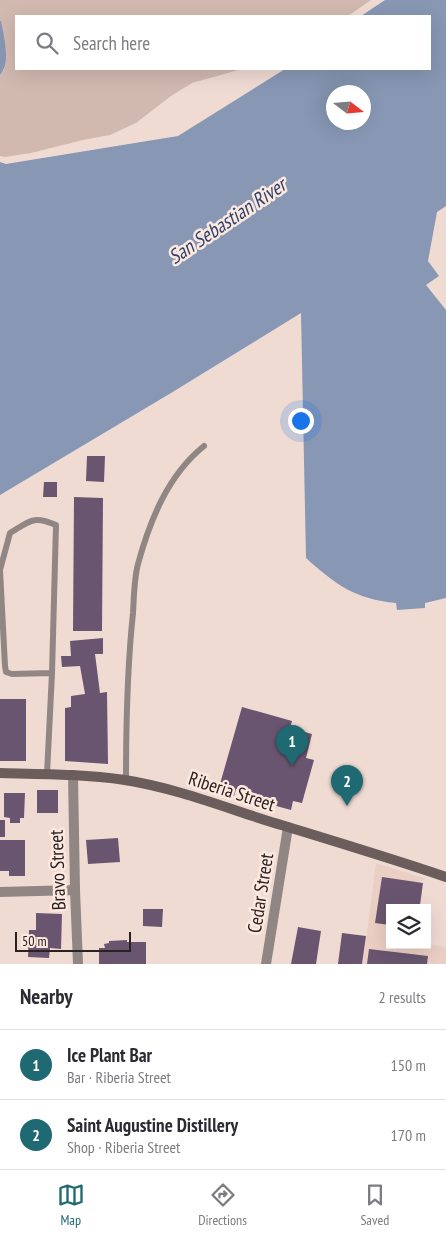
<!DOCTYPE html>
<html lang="en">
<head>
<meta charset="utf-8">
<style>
	body { margin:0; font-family:"PT Sans Narrow",sans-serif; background:#f7f7f7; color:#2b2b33 }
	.controls { position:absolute; right:15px; bottom:15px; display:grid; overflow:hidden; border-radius:0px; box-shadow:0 5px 20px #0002 }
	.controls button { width:45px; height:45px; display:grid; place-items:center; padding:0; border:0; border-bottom:1px solid #e1e1e2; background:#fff; color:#2b2b33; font:25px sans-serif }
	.compass { position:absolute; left:326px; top:85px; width:45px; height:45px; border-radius:50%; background:#fff; box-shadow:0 5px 20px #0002; rotate:106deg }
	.scale { position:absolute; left:15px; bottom:12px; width:116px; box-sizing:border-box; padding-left:5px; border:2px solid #2a2220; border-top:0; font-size:14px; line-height:18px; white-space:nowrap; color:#2a2220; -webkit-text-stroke:4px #fde8e0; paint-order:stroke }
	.you { position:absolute; left:300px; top:420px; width:18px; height:18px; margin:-12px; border:4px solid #fff; border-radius:50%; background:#1a73e8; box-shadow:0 0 0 8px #1a73e833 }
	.badge { display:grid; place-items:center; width:32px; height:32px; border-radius:50%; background:#1f6973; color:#fff; font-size:16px; font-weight:700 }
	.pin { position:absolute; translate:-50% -41px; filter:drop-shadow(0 1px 2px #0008) }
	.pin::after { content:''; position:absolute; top:26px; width:18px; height:15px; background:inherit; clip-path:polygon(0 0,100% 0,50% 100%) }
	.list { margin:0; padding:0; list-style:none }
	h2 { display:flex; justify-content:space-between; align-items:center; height:65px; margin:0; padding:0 20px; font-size:21px }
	h2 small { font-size:16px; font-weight:400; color:#7c7c81 }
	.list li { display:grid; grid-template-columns:32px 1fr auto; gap:15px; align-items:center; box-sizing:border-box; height:70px; padding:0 20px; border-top:1px solid #e1e1e2 }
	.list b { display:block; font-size:19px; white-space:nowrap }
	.list p { margin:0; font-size:16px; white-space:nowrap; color:#7c7c81 }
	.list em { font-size:16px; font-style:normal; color:#7c7c81 }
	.icon { flex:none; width:28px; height:28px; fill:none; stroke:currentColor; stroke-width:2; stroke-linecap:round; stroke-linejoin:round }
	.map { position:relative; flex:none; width:446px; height:964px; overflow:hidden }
	.search { position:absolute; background:#fff; box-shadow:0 5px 20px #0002; left:15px; right:15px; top:15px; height:55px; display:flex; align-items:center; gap:12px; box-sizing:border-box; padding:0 18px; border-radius:0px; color:#7c7c81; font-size:19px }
	.sheet { height:205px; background:#fff }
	nav { display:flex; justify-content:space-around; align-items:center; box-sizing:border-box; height:70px; border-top:1px solid #e1e1e2; background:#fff; font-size:14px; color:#7c7c81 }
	nav a { display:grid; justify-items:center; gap:2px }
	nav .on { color:#1f6973 }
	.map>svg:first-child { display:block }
</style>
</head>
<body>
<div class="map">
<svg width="446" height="964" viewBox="0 0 446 964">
	<rect width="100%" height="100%" fill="#f0dbd3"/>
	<!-- built -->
	<path fill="#ebcec4" d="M376 863 426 879 415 883 390 908V945H427V944L446 947V964H363Z"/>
	<!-- green -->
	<path fill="#d1b9b0" d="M0 0H371L348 16H16V69H242L192 83 171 96 136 123 110 135 83 140 31 153 5 157 0 156V75L4 70 1 21H0Z"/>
	<!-- water -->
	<path fill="#8797b4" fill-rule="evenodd" d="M385 0H446V206L437 212 428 261 439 276 426 285 446 310V598L425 603V608L397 610 396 603C355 599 336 585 306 558L301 313 171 393 0 495V162L6 164 178 136 285 69H430V16H361ZM334 92H364V122H334Z
		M0 21H1C4 37 11 63 0 75Z"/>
	<!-- building -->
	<path fill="#69556f" d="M87 456H105L104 482 86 481Z
		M44 482H57V497H43Z
		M74 497 103 498 102 631H73Z
		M103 638V654H95L100 693 107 692 108 764 65 761V708L71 707V696L85 694 80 666 62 667 61 656H71L70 641Z
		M0 699H26V761H0Z
		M242 707 292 721 290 728 312 734 306 758 314 760 302 803 293 801 291 810 269 804 271 799 236 789 234 796 218 791Z
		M37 790H58V813H37Z
		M4 793H25L24 818H20V823H10V818L4 817Z
		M0 820H5V837H0Z
		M118 838 120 862 88 864 86 840Z
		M0 840H25V876H9V871H0Z
		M382 877 423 883 420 905 430 907 428 912H427V908H390V925L375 923Z
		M143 909H163L162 927 143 926Z
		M36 913 62 914 61 949 50 948 49 958 28 957 29 930H36Z
		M298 927 321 931 316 964H291Z
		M342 933 366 936 362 964H338Z
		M127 940V942H146V964H99V948H105L104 944 109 943V941Z
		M369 949 428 956 427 964H367Z"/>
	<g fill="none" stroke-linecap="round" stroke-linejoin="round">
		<!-- lane -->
		<path stroke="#908785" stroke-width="6" d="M47 774 52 673 56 525C33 515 30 521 10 533L0 570 5 666 6 672 12 674 52 673
			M126 780C126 724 127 669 133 613 134 597 134 579 138 564 150 520 168 475 204 446"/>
		<!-- street -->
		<path stroke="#908785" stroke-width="10" d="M73 775 75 890 78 964
			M0 892 75 890
			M266 964 288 827"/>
		<!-- secondary -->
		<path stroke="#6a5d5b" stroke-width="10" d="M0 773C42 774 84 774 125 780 175 788 221 806 268 821 327 839 387 857 446 877"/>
	</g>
	<g text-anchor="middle" stroke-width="5" stroke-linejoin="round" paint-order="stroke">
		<!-- street labels -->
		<g font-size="19" fill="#2a2220" stroke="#fde8e0">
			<text transform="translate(232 791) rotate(18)" y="7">Riberia Street</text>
			<text transform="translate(57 870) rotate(-92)" y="7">Bravo Street</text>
			<text transform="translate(260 893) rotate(-81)" y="7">Cedar Street</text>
		</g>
		<!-- water labels -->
		<g font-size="20" font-style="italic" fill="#2b426b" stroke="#fde8e0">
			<text transform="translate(227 221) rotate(-34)" y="7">San Sebastian River</text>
		</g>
	</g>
</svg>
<div class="controls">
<button><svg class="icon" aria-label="layers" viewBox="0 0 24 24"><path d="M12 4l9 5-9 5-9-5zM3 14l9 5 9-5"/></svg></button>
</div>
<svg class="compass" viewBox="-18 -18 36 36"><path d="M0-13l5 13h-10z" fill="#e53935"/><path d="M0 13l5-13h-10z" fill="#7c7c81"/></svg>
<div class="scale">50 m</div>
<div class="you"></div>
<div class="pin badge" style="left:292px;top:766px">1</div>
<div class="pin badge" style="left:347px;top:806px">2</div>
<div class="search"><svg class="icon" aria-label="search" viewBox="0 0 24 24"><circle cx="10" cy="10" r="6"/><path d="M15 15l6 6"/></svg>Search here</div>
</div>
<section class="sheet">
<h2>Nearby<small>2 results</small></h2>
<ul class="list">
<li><span class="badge">1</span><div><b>Ice Plant Bar</b><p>Bar · Riberia Street</p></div><em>150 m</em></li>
<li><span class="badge">2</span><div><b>Saint Augustine Distillery</b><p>Shop · Riberia Street</p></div><em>170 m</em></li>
</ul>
</section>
<nav>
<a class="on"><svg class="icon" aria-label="map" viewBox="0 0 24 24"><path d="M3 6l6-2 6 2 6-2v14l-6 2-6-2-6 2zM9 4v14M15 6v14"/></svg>Map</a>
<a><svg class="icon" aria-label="directions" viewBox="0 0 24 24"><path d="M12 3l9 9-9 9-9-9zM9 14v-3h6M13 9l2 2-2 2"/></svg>Directions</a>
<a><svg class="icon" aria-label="saved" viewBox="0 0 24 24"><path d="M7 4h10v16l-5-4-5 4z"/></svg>Saved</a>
</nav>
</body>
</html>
